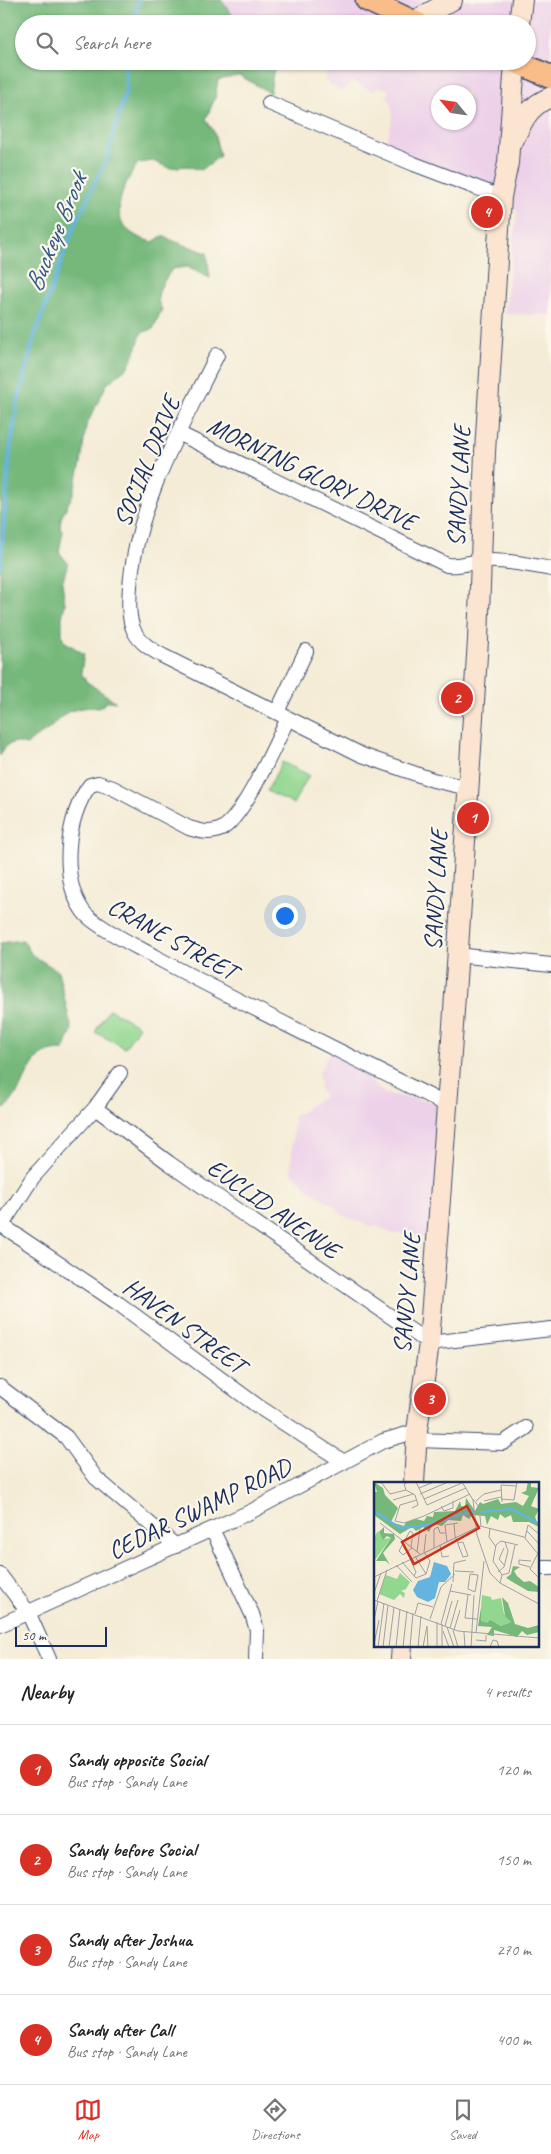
<!DOCTYPE html>
<html lang="en">
<head>
<meta charset="utf-8">
<style>
	body { margin:0; font-family:Caveat,sans-serif; background:#f6f6f6; color:#222 }
	.compass { position:absolute; left:431px; top:85px; width:45px; height:45px; border-radius:50%; background:#fff; box-shadow:0 1px 4px #0004; rotate:299deg }
	.scale { position:absolute; left:15px; bottom:12px; width:92px; box-sizing:border-box; padding-left:5px; border:2px solid #1b2f5e; border-top:0; font-size:14px; line-height:18px; white-space:nowrap; color:#1b2f5e; -webkit-text-stroke:4px #fbf7ec; paint-order:stroke }
	.you { position:absolute; left:284px; top:915px; width:18px; height:18px; margin:-12px; border:4px solid #fff; border-radius:50%; background:#1a73e8; box-shadow:0 0 0 8px #1a73e833 }
	.badge { display:grid; place-items:center; width:32px; height:32px; border-radius:50%; background:#d93025; color:#fff; font-size:16px; font-weight:700 }
	.pin { position:absolute; translate:-50% -50%; border:2px solid #fff; box-shadow:0 1px 5px #0006 }
	.list { margin:0; padding:0; list-style:none }
	h2 { display:flex; justify-content:space-between; align-items:center; height:65px; margin:0; padding:0 20px; font-size:21px }
	h2 small { font-size:16px; font-weight:400; color:#767676 }
	.list li { display:grid; grid-template-columns:32px 1fr auto; gap:15px; align-items:center; box-sizing:border-box; height:90px; padding:0 20px; border-top:1px solid #e0e0e0 }
	.list b { display:block; font-size:19px; white-space:nowrap }
	.list p { margin:0; font-size:16px; white-space:nowrap; color:#767676 }
	.list em { font-size:16px; font-style:normal; color:#767676 }
	.icon { flex:none; width:28px; height:28px; fill:none; stroke:currentColor; stroke-width:2; stroke-linecap:round; stroke-linejoin:round }
	.map { position:relative; flex:none; width:551px; height:1659px; overflow:hidden }
	.search { position:absolute; background:#fff; box-shadow:0 1px 4px #0004; left:15px; right:15px; top:15px; height:55px; display:flex; align-items:center; gap:12px; box-sizing:border-box; padding:0 18px; border-radius:28px; color:#767676; font-size:19px }
	.sheet { height:425px; background:#fff }
	nav { display:flex; justify-content:space-around; align-items:center; box-sizing:border-box; height:70px; border-top:1px solid #e0e0e0; background:#fff; font-size:14px; color:#767676 }
	nav a { display:grid; justify-items:center; gap:2px }
	nav .on { color:#d93025 }
	.map>svg:first-child { display:block }
</style>
</head>
<body>
<div class="map">
<svg width="551" height="1659" viewBox="0 0 551 1659">
	<rect width="100%" height="100%" fill="#fbf7ec"/>
	<filter id="ink" filterUnits="userSpaceOnUse"><feTurbulence type="fractalNoise" baseFrequency=".02" numOctaves="2"/><feDisplacementMap in="SourceGraphic" scale="10" xChannelSelector="R" yChannelSelector="G"/><feConvolveMatrix kernelMatrix="1 2 1 2 8 2 1 2 1" color-interpolation-filters="sRGB"/></filter>
	<filter id="wash" filterUnits="userSpaceOnUse"><feTurbulence type="fractalNoise" baseFrequency=".0096" numOctaves="4" result="noise"/><feDisplacementMap in="SourceGraphic" scale="20" xChannelSelector="R" yChannelSelector="G"/><feGaussianBlur stdDeviation="1.12" result="paint"/><feColorMatrix in="noise" values="0 0 0 0 0 0 0 0 0 0 0 0 0 0 0 0 0 1.4 0 .05"/><feComposite in="paint" operator="in"/></filter>
	<g filter="url(#wash)">
		<rect width="100%" height="100%" fill="#f4ecd6"/>
		<!-- built -->
		<path fill="#edd1e9" fill-rule="evenodd" d="M221 0H551V315L505 314 517 211 489 194 384 149 393 118 391 102 387 97 389 89 379 87 373 91 352 81 343 92 324 80 327 66 319 61H527V24H243L235 18ZM438 92H468V122H438Z
			M333 1046 385 1094 445 1104 435 1238 409 1236 400 1233 393 1234 376 1226 372 1227 343 1215 332 1204 311 1191 291 1172 294 1114 301 1113 310 1105 323 1098V1095L319 1089 320 1084 318 1074Z"/>
		<!-- green -->
		<path fill="#92d790" stroke="#568377" d="M282 762 309 775 293 804 267 791Z
			M109 1009 139 1026 125 1048 95 1032Z"/>
		<!-- forest -->
		<path fill="#75b87a" stroke="#48746c" d="M0 0H221L235 18 243 24H24V61H278L273 73 270 93 239 75 218 80 215 98 206 119 214 132 220 156 201 170 187 166 169 168 153 161 138 163C117 195 104 230 153 242L162 236C177 243 192 247 207 253L210 278 187 267 172 269C164 282 152 295 162 309L153 329 141 333 137 347 128 367 107 384 86 426 81 463 73 494 61 518 60 528 63 531 59 552 68 563 62 583 65 604 62 617V635L64 641 84 654 81 673 87 682 116 702 108 701 99 708C83 706 69 709 58 720 55 722 53 726 49 729 40 736 36 735 27 745L14 742 5 747 0 756Z
			M23 940 32 955 58 971 72 1030 64 1050C32 1050 31 1071 17 1093 14 1099 9 1104 5 1109L0 1106V943Z"/>
		<g fill="none" stroke-linecap="round" stroke-linejoin="round">
			<!-- stream -->
			<path stroke="#65b4df" stroke-width="4" d="M132 24 139 0
				M0 566 11 443 17 405 34 337 74 226 106 160 126 90 125 61"/>
		</g>
	</g>
	<g filter="url(#ink)">
		<g fill="none" stroke-linecap="round" stroke-linejoin="round">
			<defs>
				<path id="minor" d="M269 103 414 164 501 197
					M217 355C181 428 137 503 130 586 129 601 128 618 134 631 140 643 152 650 163 656L362 755 433 780 468 788
					M180 434 447 565C461 567 472 561 485 561 507 560 529 565 551 569
					M277 712 306 651
					M288 718C277 741 242 822 219 830 209 834 199 831 189 828L113 788 98 783 90 785C66 816 60 878 83 911 93 926 142 949 159 959 254 1010 351 1056 447 1105
					M457 955 551 965
					M95 1108 169 1163 429 1343 551 1329
					M0 1224 119 1304 259 1407 344 1462
					M2 1225 33 1177 95 1108 120 1073
					M0 1387 66 1437 96 1478 176 1546
					M417 1440 503 1443 526 1428
					M212 1529 252 1614 257 1630 256 1659
					M537 1568H551
					M0 1575 28 1612 49 1659
					M0 1625 252 1511 383 1441 417 1431"/>
				<path id="secondary" d="M413 22 452 0
					M519 24 522 0
					M514 139C523 119 530 105 551 97
					M414 1483 417 1431 429 1343 436 1253 453 1026 478 640 485 452 501 197 508 163 515 61
					M401 1659 402 1645"/>
				<path id="primary" d="M367 0 418 24
					M514 61 551 77"/>
			</defs>
			<!-- minor casing -->
			<use href="#minor" stroke="#3c4b70" stroke-width="16"/>
			<!-- secondary casing -->
			<use href="#secondary" stroke="#3c4b70" stroke-width="22"/>
			<!-- primary casing -->
			<use href="#primary" stroke="#3c4b70" stroke-width="25"/>
			<!-- minor -->
			<use href="#minor" stroke="#fff" stroke-width="14"/>
			<!-- secondary -->
			<use href="#secondary" stroke="#fce5d0" stroke-width="20"/>
			<!-- primary -->
			<use href="#primary" stroke="#f8bd89" stroke-width="22"/>
		</g>
	</g>
	<g text-anchor="middle" stroke-width="4.5" stroke-linejoin="round" paint-order="stroke">
		<!-- street labels -->
		<g font-size="25" fill="#1b2f5e" stroke="#fbf7ec">
			<text transform="translate(146 461) rotate(-68)" y="9">SOCIAL DRIVE</text>
			<text transform="translate(312 473) rotate(26)" y="9">MORNING GLORY DRIVE</text>
			<text transform="translate(458 486) rotate(-87)" y="9">SANDY LANE</text>
			<text transform="translate(435 890) rotate(-87)" y="9">SANDY LANE</text>
			<text transform="translate(173 938) rotate(29)" y="9">CRANE STREET</text>
			<text transform="translate(274 1208) rotate(35)" y="9">EUCLID AVENUE</text>
			<text transform="translate(406 1293) rotate(-85)" y="9">SANDY LANE</text>
			<text transform="translate(185 1325) rotate(36)" y="9">HAVEN STREET</text>
			<text transform="translate(199 1508) rotate(-26)" y="9">CEDAR SWAMP ROAD</text>
		</g>
		<!-- water labels -->
		<g font-size="26" font-style="italic" fill="#315785" stroke="#fbf7ec">
			<text transform="translate(55 232) rotate(-68)" y="9">Buckeye Brook</text>
		</g>
	</g>
	<!-- overview -->
	<g transform="translate(374 1482)">
		<rect width="165" height="165" fill="#f4ecd6"/>
		<path d="M4 49 9 57 17 56 0 79V55ZM26 91 36 100 32 107 27 109 31 111 30 116 26 112 20 118 5 112 12 93 23 97ZM108 113 117 115 118 118 127 116 130 132 137 140 127 144 116 139 112 142 106 139Z" fill="#92d790"/>
		<path d="M0 0 9 6 11 13 24 26 17 40 30 44 32 40 42 37 50 39 53 34 59 35 60 30 81 29 86 19 87 24 91 25 92 16 101 29 106 20 109 22 124 17 127 22 142 20 149 24 155 14 147 11 152 9 154 0H157V5L165 6 157 24 165 27 161 35 165 45 155 40H139L137 33 131 36 126 32 124 38 117 34 113 43 111 34 98 33 95 37 89 33 87 39 74 38 68 44 59 42 55 50 49 45 42 49 38 45 26 52 0 33V10H3ZM10 45V51L20 52 21 57 9 71 16 83 12 79H2L17 56 13 54 9 58 5 50ZM139 84 146 85 140 89 143 94 150 100 156 99 165 105V110L154 109 132 96 137 92ZM128 115 134 121 141 142 154 146 165 143V150L153 153 148 149 143 155 120 148V154L113 153 118 145 104 144 107 126V139L113 141 116 138 127 144 137 140 131 134Z" fill="#75b87a"/>
		<path d="M60 80 73 84 77 92 71 100H65L61 116 54 120 43 115 39 108 44 99 56 95Z" fill="#65b4df"/>
		<path fill="none" stroke="#65b4df" stroke-width="2.5" d="M0 29 26 46 54 43 99 29M107 30 138 27 165 42"/>
		<path fill="none" stroke="#9da0a6" stroke-width="1" d="M7 0 16 12 32 8M34 0 30 2 32 8 41 13 44 23 38 26M42 0 53 23 92 6M88 0 99 18 103 53 116 91 126 101 165 122M45 6 60 0M46 12 74 0M50 17 88 1M99 17 105 25 107 44M127 17 140 18 143 0M19 18 39 12M43 18 26 23 21 39 30 41 50 34 96 12M102 19 110 12 127 8M110 19 127 15M128 20 127 3 142 4M67 24 70 29 79 26V19M6 41 46 72M80 41 81 54 89 75 94 74 89 60 84 61M116 46 115 55 122 65M153 49 165 62M151 56 154 43 165 52M73 60 71 43 84 41M66 63 68 75 75 74M37 65 39 51 36 49 25 69 29 73 38 66M60 66V47L64 45 66 51H71M43 70 46 46M164 71 156 87 165 96M41 74 52 92M36 77 42 90 40 94M28 80 42 96 52 92 56 79 50 70 52 52M22 83 38 100M130 83 125 77 130 66M156 85 145 82V78L157 79M81 89 100 90M124 90 130 85 134 69 131 60M96 92 104 93 101 110 94 107ZM128 93 119 79 122 63 127 59 144 63M0 95 106 44 150 55 165 73M79 100 80 81 92 78M126 101 128 93 135 91 141 63M76 109 97 113M0 111 7 91M94 112 91 136 103 137M0 118 84 149 165 156M3 119 13 88M41 132 44 121 59 125M56 137 67 105 81 92M0 138 4 119M63 140V165M67 142 78 102M68 142V165M53 144 54 165M71 144 78 119M73 145 80 165M76 146 84 118M79 148 84 165M80 148 86 128M69 149 75 165M90 150 91 165M102 151 110 79M102 158 112 159V153M0 162 5 138M4 165 10 121M9 165 14 123M15 165 20 125M22 165 26 127M29 165 33 129M36 165 39 131M44 165 47 134M49 165 53 144M97 165 100 113M116 165 119 158 123 159 125 165"/>
		<path fill="#c8321e" fill-opacity="0.15" stroke="#c8321e" stroke-width="2.5" d="M93 24 105 46 40 82 28 60Z"/>
		<rect width="165" height="165" fill="none" stroke="#1b2f5e" stroke-width="2.5"/>
	</g>
</svg>
<svg class="compass" viewBox="-18 -18 36 36"><path d="M0-13l5 13h-10z" fill="#e53935"/><path d="M0 13l5-13h-10z" fill="#767676"/></svg>
<div class="scale">50 m</div>
<div class="you"></div>
<div class="pin badge" style="left:473px;top:818px">1</div>
<div class="pin badge" style="left:457px;top:698px">2</div>
<div class="pin badge" style="left:430px;top:1399px">3</div>
<div class="pin badge" style="left:487px;top:212px">4</div>
<div class="search"><svg class="icon" aria-label="search" viewBox="0 0 24 24"><circle cx="10" cy="10" r="6"/><path d="M15 15l6 6"/></svg>Search here</div>
</div>
<section class="sheet">
<h2>Nearby<small>4 results</small></h2>
<ul class="list">
<li><span class="badge">1</span><div><b>Sandy opposite Social</b><p>Bus stop · Sandy Lane</p></div><em>120 m</em></li>
<li><span class="badge">2</span><div><b>Sandy before Social</b><p>Bus stop · Sandy Lane</p></div><em>150 m</em></li>
<li><span class="badge">3</span><div><b>Sandy after Joshua</b><p>Bus stop · Sandy Lane</p></div><em>270 m</em></li>
<li><span class="badge">4</span><div><b>Sandy after Call</b><p>Bus stop · Sandy Lane</p></div><em>400 m</em></li>
</ul>
</section>
<nav>
<a class="on"><svg class="icon" aria-label="map" viewBox="0 0 24 24"><path d="M3 6l6-2 6 2 6-2v14l-6 2-6-2-6 2zM9 4v14M15 6v14"/></svg>Map</a>
<a><svg class="icon" aria-label="directions" viewBox="0 0 24 24"><path d="M12 3l9 9-9 9-9-9zM9 14v-3h6M13 9l2 2-2 2"/></svg>Directions</a>
<a><svg class="icon" aria-label="saved" viewBox="0 0 24 24"><path d="M7 4h10v16l-5-4-5 4z"/></svg>Saved</a>
</nav>
</body>
</html>
